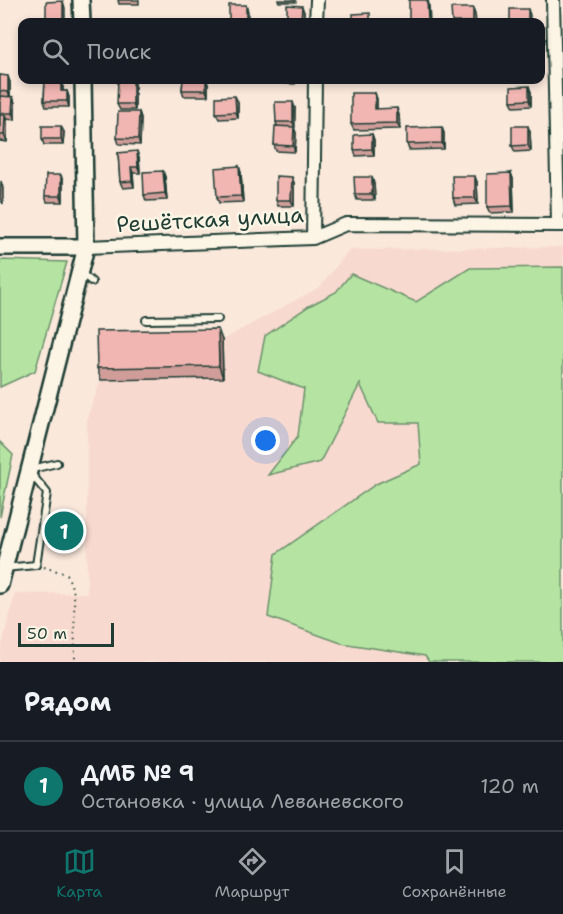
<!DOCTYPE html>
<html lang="ru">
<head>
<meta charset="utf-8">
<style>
	body { margin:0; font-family:"Shantell Sans",sans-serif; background:#20242c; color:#f1f3f6 }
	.scale { position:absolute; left:18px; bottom:15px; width:96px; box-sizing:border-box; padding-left:6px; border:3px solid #1f3d34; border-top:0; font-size:16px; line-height:21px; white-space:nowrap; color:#1f3d34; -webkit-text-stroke:4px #fcf5e5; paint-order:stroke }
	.you { position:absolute; left:266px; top:441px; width:21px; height:21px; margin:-15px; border:4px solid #fff; border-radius:50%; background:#1a73e8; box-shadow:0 0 0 9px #1a73e833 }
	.badge { display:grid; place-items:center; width:39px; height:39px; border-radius:50%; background:#0f766e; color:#fff; font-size:20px; font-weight:700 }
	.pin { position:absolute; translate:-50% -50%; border:3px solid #fff; box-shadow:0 2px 6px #0006 }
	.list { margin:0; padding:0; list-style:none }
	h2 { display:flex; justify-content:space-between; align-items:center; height:78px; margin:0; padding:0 24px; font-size:26px }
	h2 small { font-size:20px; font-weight:400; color:#9ea1a6 }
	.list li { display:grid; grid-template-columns:39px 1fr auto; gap:18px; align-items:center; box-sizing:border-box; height:90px; padding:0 24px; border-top:2px solid #363941 }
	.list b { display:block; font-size:22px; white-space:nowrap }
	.list p { margin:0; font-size:20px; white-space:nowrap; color:#9ea1a6 }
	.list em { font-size:20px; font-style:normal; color:#9ea1a6 }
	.icon { flex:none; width:33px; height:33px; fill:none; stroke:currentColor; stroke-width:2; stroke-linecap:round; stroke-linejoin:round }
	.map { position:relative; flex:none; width:563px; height:662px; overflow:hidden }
	.search { position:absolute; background:#171b24; box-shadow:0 3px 9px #0003; left:18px; right:18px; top:18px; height:66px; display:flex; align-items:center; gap:15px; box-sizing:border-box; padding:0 21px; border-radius:12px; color:#9ea1a6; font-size:22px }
	.sheet { height:168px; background:#171b24 }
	nav { display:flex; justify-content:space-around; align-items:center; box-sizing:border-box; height:84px; border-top:2px solid #363941; background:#171b24; font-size:16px; color:#9ea1a6 }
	nav a { display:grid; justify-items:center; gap:3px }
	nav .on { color:#0f766e }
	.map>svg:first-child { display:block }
</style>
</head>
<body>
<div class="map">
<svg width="563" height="662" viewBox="0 0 563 662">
	<rect width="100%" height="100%" fill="#fae8db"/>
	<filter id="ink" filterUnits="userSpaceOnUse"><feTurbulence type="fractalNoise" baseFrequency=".0167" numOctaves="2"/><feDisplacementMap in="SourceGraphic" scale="12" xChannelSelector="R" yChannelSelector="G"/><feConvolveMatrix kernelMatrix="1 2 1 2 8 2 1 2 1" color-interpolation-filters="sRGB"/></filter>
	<g filter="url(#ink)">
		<!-- built -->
		<path fill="#f8d9cf" d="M563 247V662H0V652L15 594 87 593V418L101 380V343L222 340 320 287 349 250Z"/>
		<!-- green -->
		<path fill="#b5e4a2" stroke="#6a906b" stroke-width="1.5" d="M0 260 67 262 35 371 0 387Z
			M563 267V662H429L425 656 341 643 268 617 276 554 376 484 421 464 418 423H378L360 384 320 462 268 475 298 436 304 389 258 371 265 336 309 306 336 292 351 274 416 302 470 268Z
			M0 442 13 455 0 517Z"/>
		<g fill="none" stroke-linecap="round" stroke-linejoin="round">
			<defs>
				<path id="service" d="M80 272 92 282
					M146 320 218 319
					M4 568 36 565 47 493 28 470 57 463"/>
				<path id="minor" d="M553 0 558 223
					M316 22 317 0
					M313 238 315 80
					M86 247 313 238 346 224 563 225"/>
				<path id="tertiary" d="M81 0 82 22
					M0 247H86
					M0 585 86 247 83 80"/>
			</defs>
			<!-- service casing -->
			<use href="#service" stroke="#1f3d34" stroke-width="10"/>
			<!-- minor casing -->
			<use href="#minor" stroke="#1f3d34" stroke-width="16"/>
			<!-- tertiary casing -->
			<use href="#tertiary" stroke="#1f3d34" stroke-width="20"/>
			<!-- path -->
			<path stroke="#1f3d34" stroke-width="2" stroke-dasharray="1.5 4.5" stroke-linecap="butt" d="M44 567 67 574 74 593 75 662"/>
			<!-- service -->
			<use href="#service" stroke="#fcf5e5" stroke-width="6"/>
			<!-- minor -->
			<use href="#minor" stroke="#fcf5e5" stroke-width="12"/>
			<!-- tertiary -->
			<use href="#tertiary" stroke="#fcf5e5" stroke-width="15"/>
		</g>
		<!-- wall -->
		<path fill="#d09d99" stroke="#1f3d34" stroke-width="1.5" d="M118 0H139V4H119Z
			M278 0H296V2H279Z
			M304 12V22H289L287 18Z
			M0 75 10 82V96L13 97 15 103V120L6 119 7 142 0 141Z
			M45 80H63V91H67L69 97V107H46L44 101Z
			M183 80H206L208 84V96H184L182 90Z
			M276 80H295V84L277 83Z
			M135 83V110H120L117 104Z
			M531 92V106L514 107 511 101Z
			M375 93 377 99V109L399 115 400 129 354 130 351 124Z
			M238 102V118L219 119 216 113Z
			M295 108 294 128 296 133 295 152 276 151 274 145 277 126 276 122Z
			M139 112 141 118 140 145 119 144 117 138Z
			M64 132 63 145H44L42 139Z
			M530 132 531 151 515 152 512 146Z
			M444 133V149L409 150 407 144Z
			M372 134 374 140V155L356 156 354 150Z
			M118 153 139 157 140 173H133L134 187 123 188 120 182Z
			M239 166 241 173 243 202 219 203 217 197Z
			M163 171 165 177 167 200 146 201 144 195Z
			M511 173 513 179 514 212 490 213 487 207Z
			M63 181V202H47L45 196Z
			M477 182 478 204 455 205 453 198Z
			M294 183V206H278L276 200Z
			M374 183 375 200H357L355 194Z
			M222 340 223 378 101 380 97 368Z"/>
		<!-- shaded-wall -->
		<path fill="#a97f7d" stroke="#1f3d34" stroke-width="1.5" d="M428 0 429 5 430 22H428Z
			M63 1 65 8V22H63Z
			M246 5 248 11V22H246Z
			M302 6 304 12V22H303L301 19Z
			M473 8 475 14 476 22H473Z
			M528 9 530 15V22H528Z
			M8 76 10 82V98L8 92Z
			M61 80H63V97L61 91Z
			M133 80H134L135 83V110L133 104Z
			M206 80 208 84V96L206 90Z
			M529 86 531 92V106L529 100Z
			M67 91 69 97V107L67 101Z
			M375 93 377 99V115L375 109Z
			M235 96 238 102V118L236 112Z
			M13 97 15 103V120L12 113Z
			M293 102 295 108V128L293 122Z
			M397 108 399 115 400 129 397 123Z
			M139 112 141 118 140 145 138 139Z
			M5 115 7 121V142L4 135Z
			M61 126 64 132 63 145 61 139Z
			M528 126 530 132 531 151 528 145Z
			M294 127 296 133 295 152 293 146Z
			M442 127 444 133V149L442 143Z
			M372 134 374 140V155L372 149Z
			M137 151 139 157 140 173 138 167Z
			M239 166 241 173 243 202 241 196Z
			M131 167 133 173 134 187 132 181Z
			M163 171 165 177 167 200 165 193Z
			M511 173 513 179 514 212 512 206Z
			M61 175 63 181V202L61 196Z
			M475 176 477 182 478 204 475 198Z
			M292 177 294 183V206L291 200Z
			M372 177 374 183 375 200 372 194Z
			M1 181 3 188V204L0 198Z
			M218 329 222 340 223 378 219 366Z"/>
		<!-- building -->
		<path fill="#f2b6b2" stroke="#1f3d34" stroke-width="1.5" d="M409 0H427L428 22H409Z
			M63 1V22H46V2Z
			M229 5H246V22H229Z
			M287 5 302 6 301 19 287 18Z
			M451 8H473V22H452Z
			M510 9H528V22H510Z
			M370 13V22H353V14Z
			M0 75 8 76V92L0 91Z
			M45 80H61V91H67V101H44Z
			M118 80H133V104H117Z
			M183 80H206V90H182Z
			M529 86V100L511 101V87Z
			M351 93H375V109L397 108V123L351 124Z
			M0 96 13 97 12 113H0Z
			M235 96 236 112 216 113V97Z
			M275 102H293V122H276Z
			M118 112H139L138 139 117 138Z
			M0 115H5L4 135H0Z
			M42 126H61V139H42Z
			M275 126 294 127 293 146 274 145Z
			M512 126H528V145L512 146Z
			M442 127V143L407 144V128Z
			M372 134V149L354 150V135Z
			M137 151 138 167H131L132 181 120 182 118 153Z
			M239 166 241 196 217 197 215 168Z
			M163 171 165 193 144 195 143 172Z
			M511 173 512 206 487 207V174Z
			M46 175H61V196H45Z
			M276 176 292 177 291 200H276Z
			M452 176H475V198H453Z
			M354 177H372V194H355Z
			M218 329 219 366 97 368 96 331Z"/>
	</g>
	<g text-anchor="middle" stroke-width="5" stroke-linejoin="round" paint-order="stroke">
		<!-- street labels -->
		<g font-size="22" fill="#1f3d34" stroke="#fcf5e5">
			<text transform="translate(210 219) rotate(-3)" y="8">Решётская улица</text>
		</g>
	</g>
</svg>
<div class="scale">50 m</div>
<div class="you"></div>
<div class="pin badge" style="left:64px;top:531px">1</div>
<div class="search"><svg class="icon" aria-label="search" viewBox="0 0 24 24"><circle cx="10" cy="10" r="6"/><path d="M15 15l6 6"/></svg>Поиск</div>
</div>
<section class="sheet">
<h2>Рядом<small></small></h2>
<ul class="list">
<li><span class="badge">1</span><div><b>ДМБ № 9</b><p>Остановка · улица Леваневского</p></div><em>120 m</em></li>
</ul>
</section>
<nav>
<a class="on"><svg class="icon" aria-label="map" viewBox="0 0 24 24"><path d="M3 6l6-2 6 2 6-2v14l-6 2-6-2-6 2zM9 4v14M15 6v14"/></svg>Карта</a>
<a><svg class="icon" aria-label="directions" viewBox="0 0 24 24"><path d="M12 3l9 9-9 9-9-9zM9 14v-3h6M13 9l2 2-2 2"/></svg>Маршрут</a>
<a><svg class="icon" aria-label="saved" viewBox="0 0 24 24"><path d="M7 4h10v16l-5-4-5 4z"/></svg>Сохранённые</a>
</nav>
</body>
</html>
